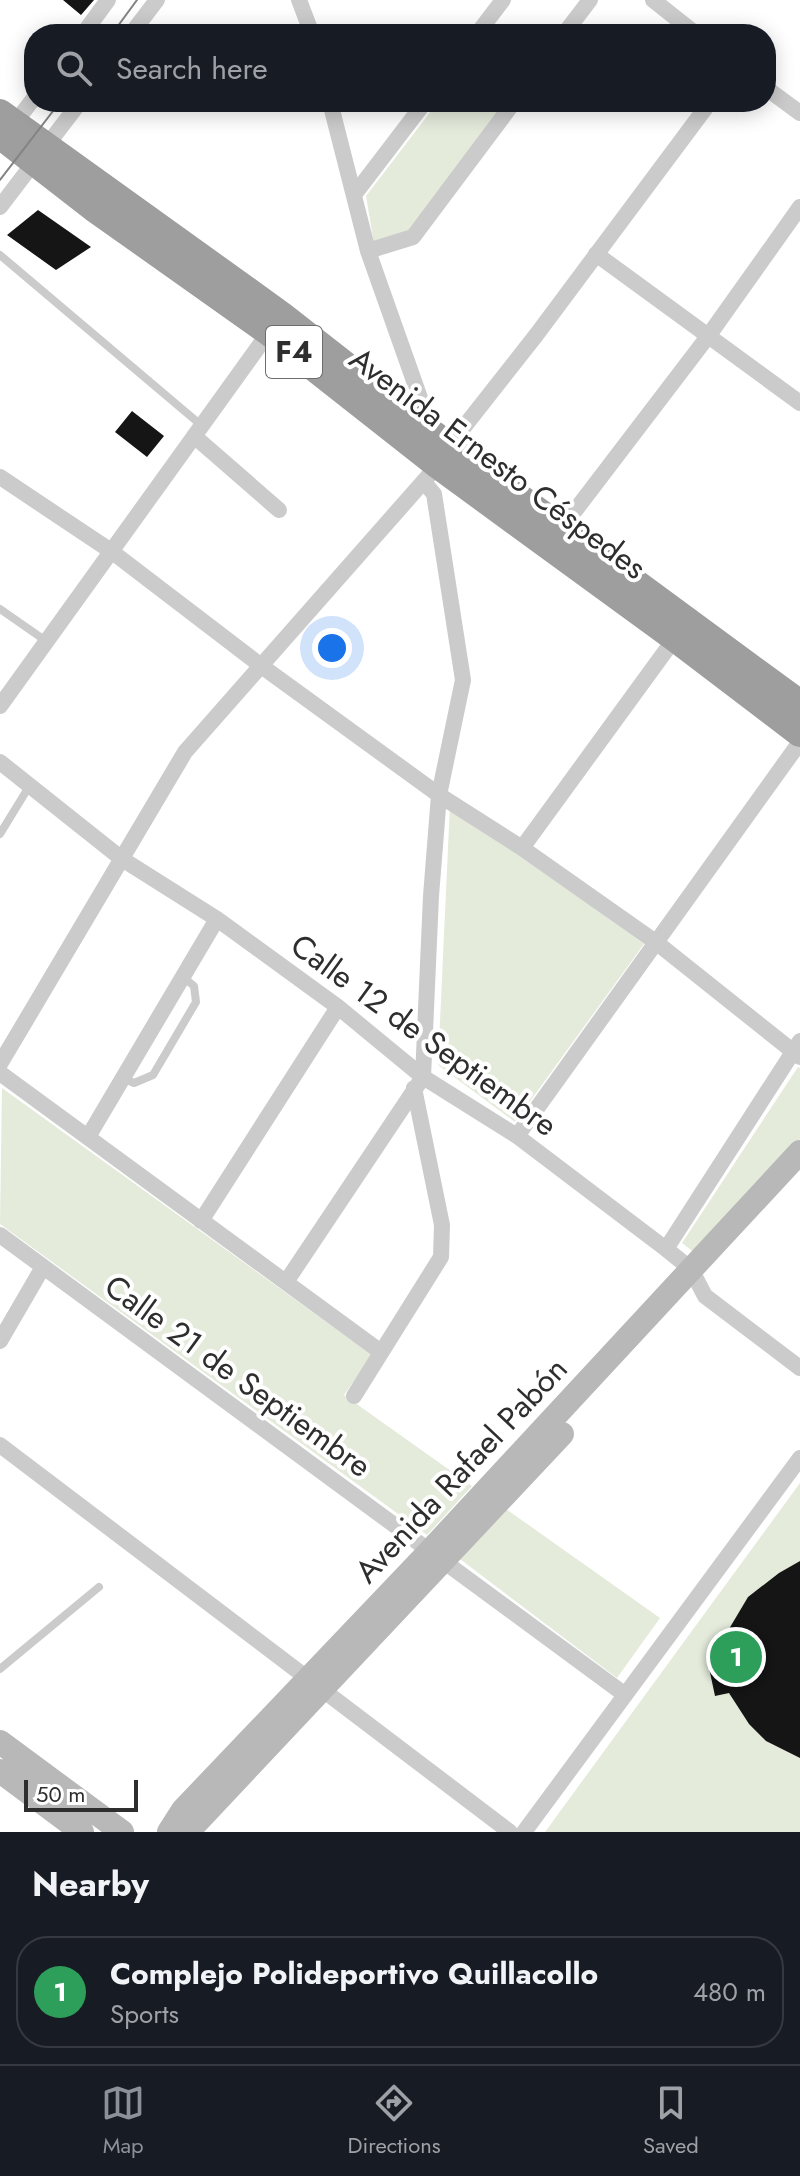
<!DOCTYPE html>
<html lang="en">
<head>
<meta charset="utf-8">
<style>
	body { margin:0; font-family:Jost,sans-serif; background:#242831; color:#f1f3f6 }
	.scale { position:absolute; left:24px; bottom:20px; width:114px; box-sizing:border-box; padding-left:8px; border:4px solid #2e2e2e; border-top:0; font-size:22px; line-height:28px; white-space:nowrap; color:#2e2e2e; -webkit-text-stroke:6px #fff; paint-order:stroke }
	.you { position:absolute; left:332px; top:648px; width:28px; height:28px; margin:-20px; border:6px solid #fff; border-radius:50%; background:#1a73e8; box-shadow:0 0 0 12px #1a73e833 }
	.badge { display:grid; place-items:center; width:52px; height:52px; border-radius:50%; background:#8c9099; color:#fff; font-size:26px; font-weight:700 }
	.pin { position:absolute; translate:-50% -50%; border:4px solid #fff; box-shadow:0 2px 8px #0006 }
	.list { margin:0; padding:0; list-style:none }
	h2 { display:flex; justify-content:space-between; align-items:center; height:104px; margin:0; padding:0 32px; font-size:34px }
	h2 small { font-size:26px; font-weight:400; color:#9ea1a6 }
	.list li { display:grid; grid-template-columns:52px 1fr auto; gap:24px; align-items:center; box-sizing:border-box; height:112px; margin:0 16px 16px; padding:0 16px; border:2px solid #363941; border-radius:32px }
	.list b { display:block; font-size:30px; white-space:nowrap }
	.list p { margin:0; font-size:26px; white-space:nowrap; color:#9ea1a6 }
	.list em { font-size:26px; font-style:normal; color:#9ea1a6 }
	.icon { flex:none; width:44px; height:44px; fill:none; stroke:currentColor; stroke-width:2; stroke-linecap:round; stroke-linejoin:round }
	.map { position:relative; flex:none; width:800px; height:1832px; overflow:hidden }
	.search { position:absolute; background:#171b24; box-shadow:0 4px 20px #0003; left:24px; right:24px; top:24px; height:88px; display:flex; align-items:center; gap:20px; box-sizing:border-box; padding:0 28px; border-radius:32px; color:#9ea1a6; font-size:30px }
	.sheet { height:232px; background:#171b24 }
	nav { display:flex; justify-content:space-around; align-items:center; box-sizing:border-box; height:112px; border-top:2px solid #363941; background:#171b24; font-size:22px; color:#9ea1a6 }
	nav a { display:grid; justify-items:center; gap:4px }
	nav .on { color:#8c9099 }
	.map>svg:first-child { display:block }
</style>
</head>
<body>
<div class="map">
<svg width="800" height="1832" viewBox="0 0 800 1832">
	<rect width="100%" height="100%" fill="#fff"/>
	<!-- green -->
	<path fill="#e4ebdb" d="M438 102H508L408 231 374 244 366 196Z
		M450 804 644 944 515 1122 438 1065Z
		M798 1067 800 1068V1139L695 1253 682 1243Z
		M2 1088 372 1355 344 1395 472 1486 427 1535 0 1224Z
		M800 1483V1832H545Z
		M506 1509 660 1618 617 1678 460 1559Z"/>
	<!-- building -->
	<path fill="#151515" d="M63 0H94L81 15Z
		M38 210 91 247 56 270 7 235Z
		M132 411 164 436 147 457 115 432Z
		M800 1561V1758L766 1741 749 1724 729 1693 715 1696 708 1663 725 1659 729 1629 748 1597 779 1573Z"/>
	<g fill="none" stroke-linecap="round" stroke-linejoin="round">
		<!-- service -->
		<path stroke="#cbcbcb" stroke-width="8" d="M0 255 201 425
			M0 609 46 641
			M0 834 30 785
			M123 1078 134 1083 153 1075 196 1002 194 986 183 977
			M0 1669 99 1587"/>
		<!-- minor -->
		<path stroke="#cbcbcb" stroke-width="16" d="M299 0 312 34
			M653 0 696 34
			M83 34 108 0
			M131 34 157 0
			M477 34 503 0
			M564 34 590 0
			M766 88 800 113
			M330 102 368 251 431 429
			M11 128 34 98
			M354 195 425 102
			M0 207 80 102
			M368 251 413 237 514 102
			M596 254 800 403
			M194 436 279 510
			M0 477 111 551 260 665 439 795 522 848 657 943 800 1057
			M558 533 709 335 800 207
			M0 706 272 328
			M0 762 122 859 217 919 338 1007 423 1077 517 1136 666 1249 691 1269 705 1296 800 1368
			M522 848 675 638
			M0 1064 185 752 438 465 449 446 537 334 710 102
			M0 1073 381 1352
			M517 1136 800 742
			M88 1137 217 919
			M201 1221 338 1007
			M0 1235 624 1694
			M666 1249 800 1041
			M286 1282 423 1077 431 896 439 795 463 680 434 494 424 482
			M0 1341 43 1267
			M354 1396 441 1257 442 1225 414 1088
			M0 1445 510 1832
			M524 1832 800 1458"/>
		<!-- secondary -->
		<path stroke="#b8b8b8" stroke-width="24" d="M0 1742 122 1832
			M0 1771 82 1832
			M169 1832 183 1810 430 1551 800 1152
			M185 1832 196 1823 562 1434"/>
		<!-- trunk -->
		<path stroke="#9e9e9e" stroke-width="28" d="M0 113 281 315 433 434 800 704
			M0 135 94 208 269 332 438 465 675 638 800 733"/>
		<!-- tram -->
		<path stroke="#838383" stroke-width="2" d="M112 34 137 0
			M0 180 60 102"/>
	</g>
	<g text-anchor="middle" stroke-width="8" stroke-linejoin="round" paint-order="stroke">
		<!-- shield labels -->
		<rect fill="#fff" stroke="#6d6d6d" stroke-width="2" x="266" y="326" width="56" height="52" rx="6"/>
		<g font-size="30" font-weight="bold" fill="#2e2e2e">
			<text x="294" y="362">F4</text>
		</g>
		<!-- street labels -->
		<g font-size="32" fill="#2e2e2e" stroke="#fff">
			<text transform="translate(498 463) rotate(37)" y="11">Avenida Ernesto Céspedes</text>
			<text transform="translate(424 1035) rotate(36)" y="11">Calle 12 de Septiembre</text>
			<text transform="translate(238 1376) rotate(36)" y="11">Calle 21 de Septiembre</text>
			<text transform="translate(461 1470) rotate(-47)" y="11">Avenida Rafael Pabón</text>
		</g>
	</g>
</svg>
<div class="scale">50 m</div>
<div class="you"></div>
<div class="pin badge" style="left:736px;top:1657px;background:#2e9e5b">1</div>
<div class="search"><svg class="icon" aria-label="search" viewBox="0 0 24 24"><circle cx="10" cy="10" r="6"/><path d="M15 15l6 6"/></svg>Search here</div>
</div>
<section class="sheet">
<h2>Nearby<small></small></h2>
<ul class="list">
<li><span class="badge" style="background:#2e9e5b">1</span><div><b>Complejo Polideportivo Quillacollo</b><p>Sports</p></div><em>480 m</em></li>
</ul>
</section>
<nav>
<a class="on"><svg class="icon" aria-label="map" viewBox="0 0 24 24"><path d="M3 6l6-2 6 2 6-2v14l-6 2-6-2-6 2zM9 4v14M15 6v14"/></svg>Map</a>
<a><svg class="icon" aria-label="directions" viewBox="0 0 24 24"><path d="M12 3l9 9-9 9-9-9zM9 14v-3h6M13 9l2 2-2 2"/></svg>Directions</a>
<a><svg class="icon" aria-label="saved" viewBox="0 0 24 24"><path d="M7 4h10v16l-5-4-5 4z"/></svg>Saved</a>
</nav>
</body>
</html>
